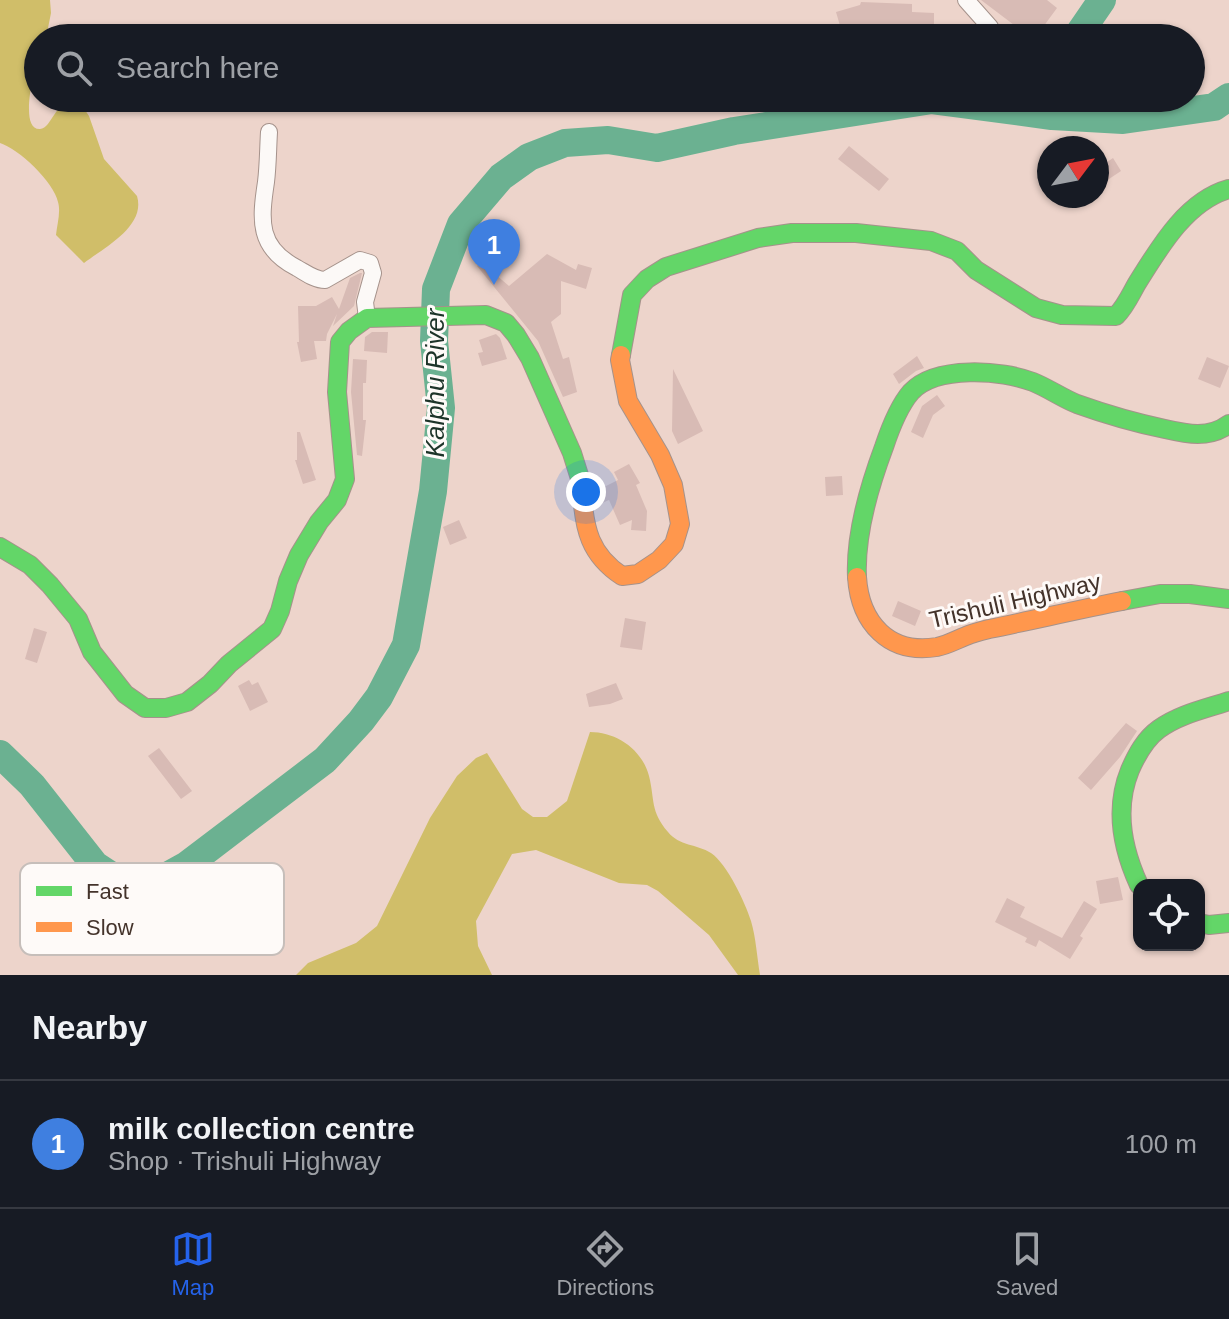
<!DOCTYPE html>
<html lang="en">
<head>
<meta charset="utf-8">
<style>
	body { margin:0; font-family:Helvetica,sans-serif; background:#242831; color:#f1f3f6 }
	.controls { position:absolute; right:24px; bottom:24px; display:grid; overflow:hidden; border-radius:16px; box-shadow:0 2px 6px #0004 }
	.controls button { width:72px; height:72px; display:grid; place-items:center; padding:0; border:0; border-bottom:2px solid #363941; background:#171b24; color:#f1f3f6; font:40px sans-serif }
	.compass { position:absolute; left:1037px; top:136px; width:72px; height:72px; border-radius:50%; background:#171b24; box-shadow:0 2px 6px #0004; rotate:58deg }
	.you { position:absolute; left:586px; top:492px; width:28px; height:28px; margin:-20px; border:6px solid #fff; border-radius:50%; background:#1a73e8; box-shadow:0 0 0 12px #1a73e833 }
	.badge { display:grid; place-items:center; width:52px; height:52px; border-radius:50%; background:#2563eb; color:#fff; font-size:26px; font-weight:700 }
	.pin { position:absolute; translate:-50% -66px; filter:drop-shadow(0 2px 4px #0008) }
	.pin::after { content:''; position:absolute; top:42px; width:28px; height:24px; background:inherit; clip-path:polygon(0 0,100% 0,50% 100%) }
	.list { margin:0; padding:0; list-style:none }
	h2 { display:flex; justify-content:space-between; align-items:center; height:104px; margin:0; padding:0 32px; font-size:34px }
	h2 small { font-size:26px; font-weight:400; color:#9ea1a6 }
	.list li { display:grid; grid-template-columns:52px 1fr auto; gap:24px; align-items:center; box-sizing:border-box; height:128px; padding:0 32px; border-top:2px solid #363941 }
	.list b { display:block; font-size:30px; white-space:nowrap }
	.list p { margin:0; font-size:26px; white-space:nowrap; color:#9ea1a6 }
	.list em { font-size:26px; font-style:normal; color:#9ea1a6 }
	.icon { flex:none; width:44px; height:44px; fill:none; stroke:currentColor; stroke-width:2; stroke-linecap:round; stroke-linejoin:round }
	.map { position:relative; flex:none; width:1229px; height:975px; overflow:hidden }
	.search { position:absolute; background:#171b24; box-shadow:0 2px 6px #0004; left:24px; right:24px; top:24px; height:88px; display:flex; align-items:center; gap:20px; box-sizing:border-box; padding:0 28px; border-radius:44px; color:#9ea1a6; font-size:30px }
	.sheet { height:232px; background:#171b24 }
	nav { display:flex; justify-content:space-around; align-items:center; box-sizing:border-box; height:112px; border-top:2px solid #363941; background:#171b24; font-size:22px; color:#9ea1a6 }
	nav a { display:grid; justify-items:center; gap:4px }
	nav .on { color:#2563eb }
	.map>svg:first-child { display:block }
</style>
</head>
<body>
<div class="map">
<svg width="1229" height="975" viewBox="0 0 1229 975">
	<rect width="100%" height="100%" fill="#edd4cb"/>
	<!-- forest -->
	<path fill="#d0be69" d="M0 0H50L51 13 46 38H38C38 42 38 47 38 51 37 62 17 130 40 129 53 128 52 101 79 101L89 116 104 159 137 196C146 226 105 247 84 263L56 235C57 225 61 212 58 202 54 182 19 149 0 143Z
		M590 732C616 732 642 749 649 776 655 800 650 811 668 832 679 846 697 844 711 853 727 864 745 902 751 921 756 938 757 957 760 975H738L709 935 658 891 647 885 619 883 536 850 512 854 476 921 478 946 492 975H296L308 963 356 943 377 926 430 818 457 776 476 758 487 753 522 809 533 817H547L567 801Z"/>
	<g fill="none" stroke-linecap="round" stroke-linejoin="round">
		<!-- river -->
		<path stroke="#6bb191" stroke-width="28" d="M1076 38 1102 0
			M0 754 32 785 95 865 127 886 158 881 187 865 325 760 361 721 379 697 406 645 433 491 441 408 434 341 436 289 461 224 501 177 529 157 565 143 608 140 657 148 734 131 932 100 1052 116 1123 120 1214 107 1229 97"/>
	</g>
	<!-- building -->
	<path fill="#d8bbb5" d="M981 0H1047L1057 8 1035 38H1031Z
		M861 2 912 4V12L934 13V24L955 25V38H861V31L843 36 836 12 860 5Z
		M849 146 889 179 879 191 838 159Z
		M1113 158 1121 171 1097 187V169Z
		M547 254 576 270 578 264 592 268 586 289 561 281V314L551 322 563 359 569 357 577 392 563 397 538 341 477 266 481 262 509 286Z
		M360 273H362L354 306 333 326 337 314 327 334 326 341H314L317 359 301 362 297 342H299L298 306H316L332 297 339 309 350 278Z
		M372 332H388L387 353 364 351 365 337Z
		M496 334 500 338 507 359 482 366 478 353 483 352 479 340Z
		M917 356 924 368 916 371 899 384 893 374Z
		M1207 357 1229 366 1220 388 1198 379Z
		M353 359 367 360 366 383H363V420H366L362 456 357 455 351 392Z
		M673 369 703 431 678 444 672 431Z
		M937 395 945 406 933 415 923 438 911 432 922 406Z
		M297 432H300L316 480 303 484 295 460H297Z
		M629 464 640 483 636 485 647 511 646 531 631 530 632 520 620 525 609 500 600 504 596 496V491L618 480 614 472Z
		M842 476 843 495 826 496 825 477Z
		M459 520 467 538 450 545 443 527Z
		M898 601 921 611 915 626 892 616Z
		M625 618 646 622 642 650 620 647Z
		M34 628 47 632 37 663 25 659Z
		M249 680 252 685 258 682 268 702 250 711 238 686Z
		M616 683 623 699 610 704 589 707 586 694Z
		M1126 723 1137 731 1120 757 1091 790 1078 778Z
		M159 748 192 791 181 799 148 756Z
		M1118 877 1123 900 1100 904 1096 881Z
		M1007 898 1025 907 1020 917 1062 938 1084 901 1097 909 1080 936 1083 938 1070 959 1039 940 1036 947 1025 942 1027 938 995 922Z"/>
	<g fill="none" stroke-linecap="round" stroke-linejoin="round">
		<defs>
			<path id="street" d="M966 0 990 27 992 38
				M269 132C268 149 268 166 266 182 260 221 258 248 297 268 306 273 315 280 325 280L360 260 370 263 373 273 365 302 367 318"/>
			<path id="fast" d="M621 355 632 295 647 279 666 267 758 238 792 233H856L931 241 957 251 976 270 1036 308 1062 315 1116 316C1125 307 1130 296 1136 285 1159 248 1186 201 1229 189
				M0 547 30 565 50 585 78 619 92 652 125 694 145 708H166L187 702 210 684 229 664 272 629 280 611 288 581 299 555 319 522 337 500 345 479 337 392 340 342 349 331 367 318 486 315 506 323 516 335 530 358 572 453 582 485V492
				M857 577C855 534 869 487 884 447 890 429 898 407 911 392 936 365 1002 370 1033 382 1048 388 1062 398 1077 404 1105 414 1136 423 1165 429 1187 434 1209 439 1229 424
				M1122 601 1160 594H1190L1229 599
				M1139 885C1122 848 1114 809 1130 770 1137 754 1145 739 1159 729 1180 714 1205 709 1229 701
				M1199 923 1209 925 1229 923"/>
			<path id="slow" d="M582 492C584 529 590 555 622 576L638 574 659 560 674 544 680 524 673 485 660 455 628 401 620 360 621 355
				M857 577C860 623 889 655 937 647 947 645 956 640 966 636 973 633 981 631 989 629 1033 620 1077 610 1122 601"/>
		</defs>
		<!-- street casing -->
		<use href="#street" stroke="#a5928b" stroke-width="18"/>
		<!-- fast casing -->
		<use href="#fast" stroke="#a5928b" stroke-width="20"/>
		<!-- slow casing -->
		<use href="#slow" stroke="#a5928b" stroke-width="20"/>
		<!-- street -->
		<use href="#street" stroke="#fcf9f7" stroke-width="16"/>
		<!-- fast -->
		<use href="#fast" stroke="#63d668" stroke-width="18"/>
		<!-- slow -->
		<use href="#slow" stroke="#ff974d" stroke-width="18"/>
	</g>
	<g text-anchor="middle" stroke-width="6" stroke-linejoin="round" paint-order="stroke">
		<!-- street labels -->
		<g font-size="24" fill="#44332b" stroke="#fefaf8">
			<text transform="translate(1015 601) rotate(-13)" y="8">Trishuli Highway</text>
		</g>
		<!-- water labels -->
		<g font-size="26" font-style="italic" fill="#1d3429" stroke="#fefaf8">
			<text transform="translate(435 383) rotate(-90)" y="9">Kalphu River</text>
		</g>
	</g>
	<!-- legend -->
	<rect x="20" y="863" width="264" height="92" rx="12" fill="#fefaf8" stroke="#c6beba" stroke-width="2"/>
	<rect x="36" y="886" width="36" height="10" fill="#63d668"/>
	<rect x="36" y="922" width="36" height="10" fill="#ff974d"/>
	<g font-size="22" fill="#44332b">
		<text x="86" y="899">Fast</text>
		<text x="86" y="935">Slow</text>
	</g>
</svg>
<div class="controls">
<button><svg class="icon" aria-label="locate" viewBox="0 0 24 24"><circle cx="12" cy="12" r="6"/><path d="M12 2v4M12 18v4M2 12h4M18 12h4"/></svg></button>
</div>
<svg class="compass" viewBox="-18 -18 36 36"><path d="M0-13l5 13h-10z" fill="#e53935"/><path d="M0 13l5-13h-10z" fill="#9ea1a6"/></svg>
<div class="you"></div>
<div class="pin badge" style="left:494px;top:285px;background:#3f7fe0">1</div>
<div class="search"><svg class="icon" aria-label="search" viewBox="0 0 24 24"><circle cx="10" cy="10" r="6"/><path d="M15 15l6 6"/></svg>Search here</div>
</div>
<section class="sheet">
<h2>Nearby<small></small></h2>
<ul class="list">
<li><span class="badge" style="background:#3f7fe0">1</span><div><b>milk collection centre</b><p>Shop · Trishuli Highway</p></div><em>100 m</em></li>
</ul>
</section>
<nav>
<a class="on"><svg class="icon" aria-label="map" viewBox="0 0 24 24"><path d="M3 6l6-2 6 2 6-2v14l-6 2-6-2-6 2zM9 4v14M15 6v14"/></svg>Map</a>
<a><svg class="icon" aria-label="directions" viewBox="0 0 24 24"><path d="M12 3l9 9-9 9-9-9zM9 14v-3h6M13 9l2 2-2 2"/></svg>Directions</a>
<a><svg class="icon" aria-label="saved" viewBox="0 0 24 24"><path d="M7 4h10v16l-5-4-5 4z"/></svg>Saved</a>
</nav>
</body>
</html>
